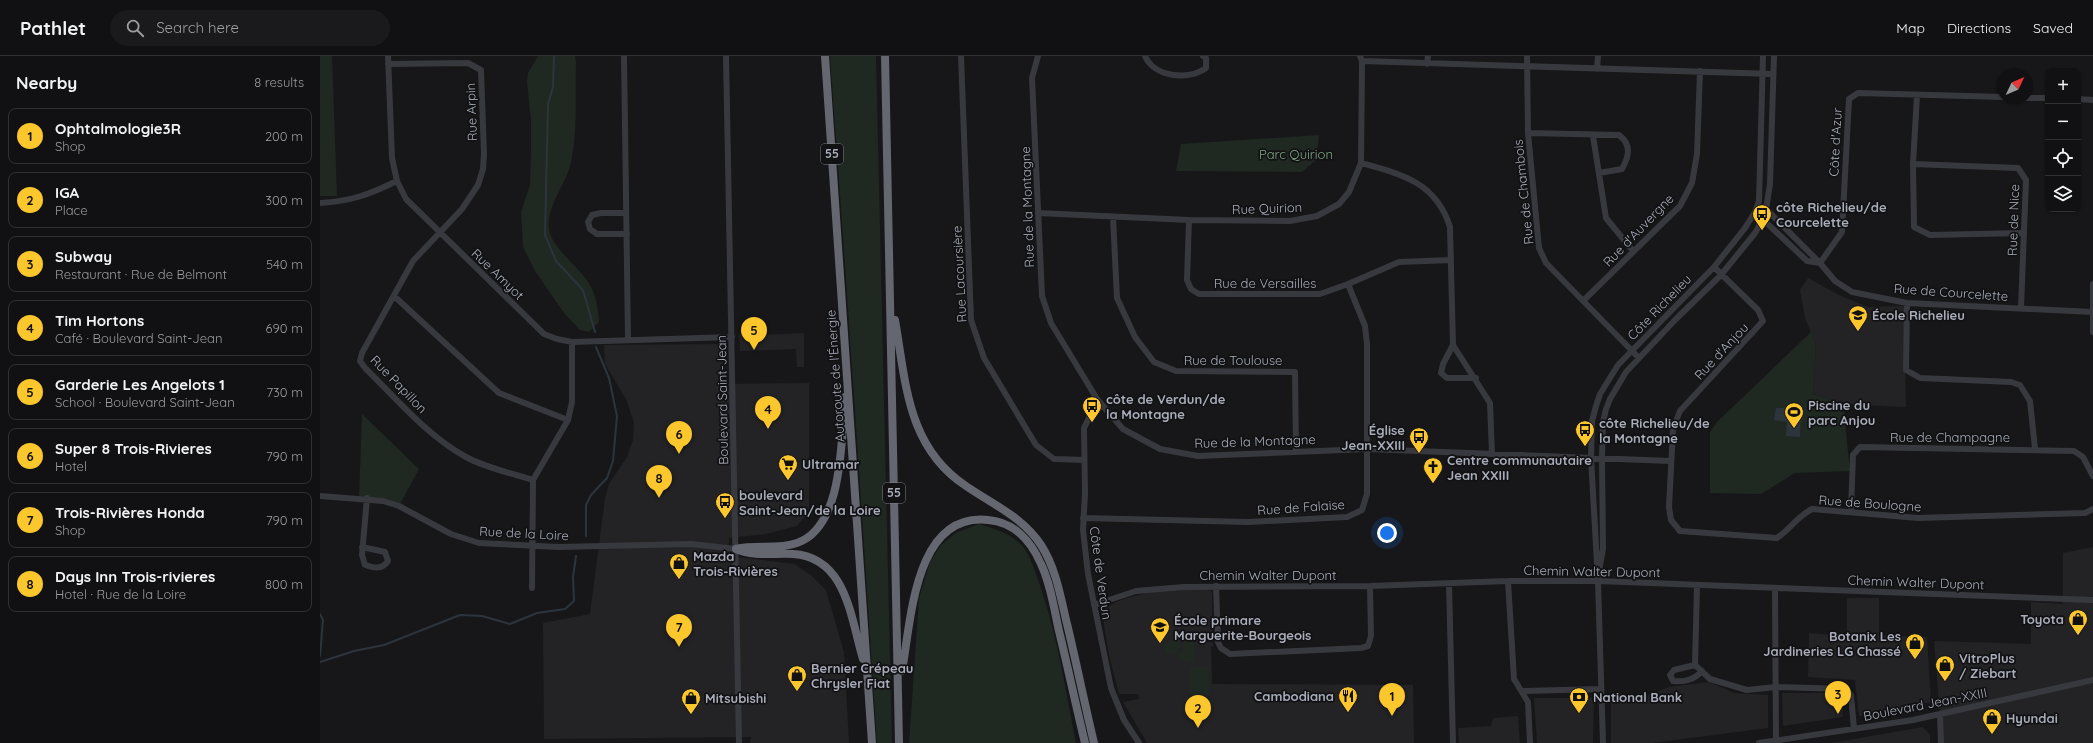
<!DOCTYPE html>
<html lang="en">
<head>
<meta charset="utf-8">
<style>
	body { margin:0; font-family:Quicksand,sans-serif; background:#1a1a1c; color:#f1f3f6 }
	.controls { position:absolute; right:12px; top:12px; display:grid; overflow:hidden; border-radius:8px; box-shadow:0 1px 3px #0004 }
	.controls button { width:36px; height:36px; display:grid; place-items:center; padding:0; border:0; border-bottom:1px solid #303133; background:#111113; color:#f1f3f6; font:20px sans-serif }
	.compass { position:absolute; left:1677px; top:12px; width:36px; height:36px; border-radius:50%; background:#111113; box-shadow:0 1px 3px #0004; rotate:46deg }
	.you { position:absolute; left:1067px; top:477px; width:14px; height:14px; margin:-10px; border:3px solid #fff; border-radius:50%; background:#1a73e8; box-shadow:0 0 0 6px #1a73e833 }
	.badge { display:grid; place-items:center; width:26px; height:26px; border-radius:50%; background:#fcc72d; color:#111; font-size:13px; font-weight:700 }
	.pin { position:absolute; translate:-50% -33px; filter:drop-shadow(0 1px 2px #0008) }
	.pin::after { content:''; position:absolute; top:21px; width:14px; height:12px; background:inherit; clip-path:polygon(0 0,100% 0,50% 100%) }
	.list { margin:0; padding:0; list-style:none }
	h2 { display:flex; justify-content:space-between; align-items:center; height:52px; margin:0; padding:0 16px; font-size:17px }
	h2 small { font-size:13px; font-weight:400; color:#9c9da0 }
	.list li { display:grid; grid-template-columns:26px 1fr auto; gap:12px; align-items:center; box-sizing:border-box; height:56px; margin:0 8px 8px; padding:0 8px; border:1px solid #303133; border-radius:8px }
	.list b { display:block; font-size:15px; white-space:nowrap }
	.list p { margin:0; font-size:13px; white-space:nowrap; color:#9c9da0 }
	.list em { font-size:13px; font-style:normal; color:#9c9da0 }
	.icon { flex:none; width:22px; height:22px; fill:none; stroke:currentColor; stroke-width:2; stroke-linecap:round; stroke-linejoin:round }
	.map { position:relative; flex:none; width:1773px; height:687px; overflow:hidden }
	header { display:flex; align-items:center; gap:24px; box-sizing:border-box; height:56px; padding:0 20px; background:#111113; border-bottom:1px solid #303133 }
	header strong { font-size:19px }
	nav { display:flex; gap:22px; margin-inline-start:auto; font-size:14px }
	.search { width:280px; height:36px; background:#1a1a1c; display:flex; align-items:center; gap:10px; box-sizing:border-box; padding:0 14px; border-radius:22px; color:#9c9da0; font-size:15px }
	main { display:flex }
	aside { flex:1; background:#111113 }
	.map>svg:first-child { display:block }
</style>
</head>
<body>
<header>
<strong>Pathlet</strong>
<div class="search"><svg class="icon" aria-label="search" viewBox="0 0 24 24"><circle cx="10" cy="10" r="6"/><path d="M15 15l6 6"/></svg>Search here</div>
<nav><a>Map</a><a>Directions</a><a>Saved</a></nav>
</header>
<main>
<aside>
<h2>Nearby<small>8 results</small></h2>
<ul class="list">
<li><span class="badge">1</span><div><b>Ophtalmologie3R</b><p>Shop</p></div><em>200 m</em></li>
<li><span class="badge">2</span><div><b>IGA</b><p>Place</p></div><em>300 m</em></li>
<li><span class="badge">3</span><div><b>Subway</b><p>Restaurant · Rue de Belmont</p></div><em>540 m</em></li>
<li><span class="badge">4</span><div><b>Tim Hortons</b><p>Café · Boulevard Saint-Jean</p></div><em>690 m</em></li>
<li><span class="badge">5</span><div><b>Garderie Les Angelots 1</b><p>School · Boulevard Saint-Jean</p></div><em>730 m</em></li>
<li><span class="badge">6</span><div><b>Super 8 Trois-Rivieres</b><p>Hotel</p></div><em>790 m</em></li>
<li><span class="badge">7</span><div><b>Trois-Rivières Honda</b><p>Shop</p></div><em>790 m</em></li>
<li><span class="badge">8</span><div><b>Days Inn Trois-rivieres</b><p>Hotel · Rue de la Loire</p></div><em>800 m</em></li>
</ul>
</aside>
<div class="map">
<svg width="1773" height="687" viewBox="0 0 1773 687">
	<rect width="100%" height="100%" fill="#171719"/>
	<!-- built -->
	<path fill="#232326" d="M1488 222 1519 239 1548 251 1584 250 1586 351 1523 348 1493 338 1496 289 1485 262 1480 234Z
		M435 277 441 279 484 277V311H477L476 293 420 295 419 278Z
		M402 288 404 328 489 327V455L477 470 446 478 409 482V500L474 508 491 519 506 534 524 596 529 687H430L431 681 224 683 223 567 270 558 285 442 289 428 307 401 313 384 314 367 306 343 285 308 284 289Z
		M1773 491V687H1619L1620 658 1614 585 1711 588V546L1743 548V497Z
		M872 533H889L892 536V586L894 590 891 591 892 628 1093 629 1094 687H827L803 646 819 643 818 638H799L789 600 782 556 785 552 796 546 807 542 827 537Z
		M1527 542H1559V579L1607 581 1611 646 1539 660 1535 624 1488 621 1489 577 1527 580Z
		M1389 626 1414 637 1448 639V672L1332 687H1291V642H1321L1349 631Z
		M1462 637H1522L1523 661 1463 670Z
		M1214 642H1274L1273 687H1217Z
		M1198 660 1200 687H1139L1138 672 1171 670 1173 662Z
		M1603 671 1610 679V687H1511Z"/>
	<!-- green -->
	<path fill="#1f2821" d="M0 0H12L17 140H0Z
		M218 0H255L256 6C255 39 258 79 250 110 245 130 226 151 229 173 231 190 256 209 266 223 276 236 278 251 279 266L269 276 260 274 244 257 215 215 203 191 201 156 210 129 211 95V65L207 26 208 17Z
		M510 0H556L572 687H557C542 458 527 229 510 0Z
		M999 79 996 104 982 116 856 115 861 88Z
		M1491 276 1496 289 1493 338 1523 348 1530 415 1475 417 1441 438 1390 437V376L1397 366Z
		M42 358 99 413 79 450 39 442Z
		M659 468C676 473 696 479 706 495 713 506 717 522 722 535 738 584 746 636 756 687H589L599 542 610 506 621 489 637 476Z
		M859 583 861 590 855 598H846L844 590 846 586Z
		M863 583 874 584 875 598 872 607 860 604 857 599 863 594Z
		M870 611H889V639H870Z"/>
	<!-- water -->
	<path fill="#2c353e" d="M1456 352 1481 353 1480 381 1466 380 1467 366 1454 364Z"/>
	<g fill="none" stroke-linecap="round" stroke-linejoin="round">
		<!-- stream -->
		<path stroke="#2c353e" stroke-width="2" d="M234 0 233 31 228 48 225 179 236 205 263 234 275 276
			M266 480V449L271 439 287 422 293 405 297 360 289 322 276 291
			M0 558 3 564 0 600
			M0 606 34 595 64 589 140 559 162 560 190 568 217 557 245 553 254 545 253 521 256 500"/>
		<!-- minor -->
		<path stroke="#38383f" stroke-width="6" d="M68 0 72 102 77 125 86 143 224 278 237 283 252 286 412 281
			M304 0 308 283
			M406 0 419 687
			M641 0 651 264 664 302 716 389 734 403 764 404
			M718 0 712 22 722 240 731 267 777 343 803 373 840 393 878 400 1047 393 1350 405
			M825 0C834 21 868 25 886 12V2L883 0
			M1207 0 1208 77 1219 192 1226 207 1319 302
			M1042 5 1453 18
			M68 8 148 7 161 14 164 98 163 113 158 129 142 153 93 205 42 297 40 305 45 312C76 342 107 380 146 401 166 412 191 417 213 424
			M1107 8 1108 0
			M1277 13 1278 0
			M1597 39 1593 108 1594 171 1610 179 1703 177
			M1707 42H1728
			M1758 43 1773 44
			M1208 77 1299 79C1312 89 1309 100 1302 113L1279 117
			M1273 80 1286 162 1313 195
			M1041 107C1081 118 1116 126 1130 171L1133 289 1123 308 1121 317 1127 322H1156
			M1593 108 1698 112 1706 124 1701 252
			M0 147C32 145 48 139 77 125
			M1444 151 1500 207 1515 225 1532 236 1587 247 1773 256
			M1435 156 1487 205 1500 207
			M306 157H281L272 159 268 166 270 173 277 178H307
			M718 157 869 164 970 165 997 160 1019 148 1029 136 1041 107 1042 5 1040 0
			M793 161 797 242 815 281 834 306 856 315 975 316 976 395
			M869 164 867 224 871 233 879 238H1000L1028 228 1079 206 1131 204
			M1500 207 1522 176 1529 43 1538 37 1683 41
			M1394 211 1438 254 1443 265 1360 355 1353 373 1349 451 1351 464 1360 475 1457 482C1470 473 1478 460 1492 453L1598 462 1765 457 1773 453
			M1773 228V276
			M74 240 179 337 248 364
			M1263 245 1360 150 1372 127 1377 98 1380 15
			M1587 247 1586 314 1600 322 1691 326 1700 329 1710 345 1715 393
			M1133 289 1170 347 1172 398
			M782 349 769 362 764 372 765 438 763 474 768 518 791 632 804 664 819 687
			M0 440 63 445 79 450 131 478 159 487 238 491 371 488 416 493
			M1531 455 1533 399 1540 391 1754 395 1763 401 1773 420
			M763 462 928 466 1027 461 1042 454 1047 438V288L1045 270 1028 228
			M42 491 65 496 68 505C62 514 54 512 45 509L42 499 47 442
			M1279 515 1283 493 1282 402 1283 366 1286 353 1290 343 1306 316 1356 263 1401 219 1435 177 1443 163 1446 153 1450 128 1454 0
			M1188 525 1194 623 1208 646 1210 687
			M1129 528 1133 687
			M1377 529 1375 609 1390 623 1427 634 1456 631 1525 633 1531 639 1534 673
			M896 530 898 586 901 592 910 598 1041 592 1048 590 1051 580 1050 530
			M212 532 213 424 248 364 252 346V286
			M1455 532 1456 687
			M774 549 816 535 864 531 1050 530 1188 525H1278L1773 544
			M1375 609 1354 614 1350 619 1353 625C1365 626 1374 624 1382 615
			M1203 635 1281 633
			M1620 658 1621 687
			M1283 687 1278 525 1271 402 1272 365 1276 350 1280 338 1298 309 1394 211 1425 172 1435 156 1439 145 1443 0
			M1439 687 1593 664 1773 624"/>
		<!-- highway -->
		<path stroke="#646670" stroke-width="8" d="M505 0 552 687
			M565 0 579 687
			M575 264C586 327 587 391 646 430 672 448 703 461 721 489 737 514 741 544 748 572 757 610 765 649 774 687
			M416 493C436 488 457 494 477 487 524 471 521 382 525 341
			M416 493C434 501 454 497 473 498 527 501 531 564 543 603
			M582 615C591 566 594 456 668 464 694 466 711 485 721 508 731 529 734 553 739 575 748 612 756 650 765 687"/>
	</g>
	<!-- icons -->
	<defs>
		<symbol id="bus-pin" viewBox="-11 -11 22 30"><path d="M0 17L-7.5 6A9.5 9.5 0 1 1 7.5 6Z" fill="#fcc72d" stroke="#121214"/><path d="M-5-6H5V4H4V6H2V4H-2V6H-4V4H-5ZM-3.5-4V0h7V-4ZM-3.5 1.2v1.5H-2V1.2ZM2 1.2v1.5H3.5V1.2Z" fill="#111"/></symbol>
		<symbol id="school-pin" viewBox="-11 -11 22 30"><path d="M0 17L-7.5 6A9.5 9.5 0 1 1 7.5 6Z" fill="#fcc72d" stroke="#121214"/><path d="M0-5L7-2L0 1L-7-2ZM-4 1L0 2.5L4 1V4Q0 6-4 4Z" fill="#111"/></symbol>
		<symbol id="stadium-pin" viewBox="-11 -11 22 30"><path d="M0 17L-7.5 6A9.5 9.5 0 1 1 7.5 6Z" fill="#fcc72d" stroke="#121214"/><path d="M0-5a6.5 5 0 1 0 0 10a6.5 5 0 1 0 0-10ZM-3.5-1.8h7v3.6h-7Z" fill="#111"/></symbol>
		<symbol id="supermarket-pin" viewBox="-11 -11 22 30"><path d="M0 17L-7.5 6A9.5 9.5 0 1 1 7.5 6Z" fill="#fcc72d" stroke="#121214"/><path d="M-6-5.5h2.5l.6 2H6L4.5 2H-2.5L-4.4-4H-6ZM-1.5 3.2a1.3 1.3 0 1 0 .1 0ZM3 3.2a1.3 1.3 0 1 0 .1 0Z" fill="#111"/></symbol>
		<symbol id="church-pin" viewBox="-11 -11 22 30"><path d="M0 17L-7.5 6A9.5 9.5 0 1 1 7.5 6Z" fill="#fcc72d" stroke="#121214"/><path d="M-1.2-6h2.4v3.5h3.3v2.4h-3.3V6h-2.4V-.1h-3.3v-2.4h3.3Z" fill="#111"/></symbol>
		<symbol id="shop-pin" viewBox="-11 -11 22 30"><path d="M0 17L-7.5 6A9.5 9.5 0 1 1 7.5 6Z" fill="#fcc72d" stroke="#121214"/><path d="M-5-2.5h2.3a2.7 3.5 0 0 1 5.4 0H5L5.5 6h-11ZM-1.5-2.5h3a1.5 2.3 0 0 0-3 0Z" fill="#111"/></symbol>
		<symbol id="restaurant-pin" viewBox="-11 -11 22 30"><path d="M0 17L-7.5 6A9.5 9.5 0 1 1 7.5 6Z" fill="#fcc72d" stroke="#121214"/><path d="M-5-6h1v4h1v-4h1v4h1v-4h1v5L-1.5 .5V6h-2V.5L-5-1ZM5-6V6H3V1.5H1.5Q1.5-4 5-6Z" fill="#111"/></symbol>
		<symbol id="bank-pin" viewBox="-11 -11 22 30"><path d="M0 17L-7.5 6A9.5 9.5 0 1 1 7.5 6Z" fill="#fcc72d" stroke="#121214"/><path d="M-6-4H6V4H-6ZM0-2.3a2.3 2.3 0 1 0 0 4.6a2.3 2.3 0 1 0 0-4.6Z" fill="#111"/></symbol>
	</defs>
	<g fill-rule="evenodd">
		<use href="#bus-pin" x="1431" y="147" width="22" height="30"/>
		<use href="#school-pin" x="1527" y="248" width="22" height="30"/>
		<use href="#bus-pin" x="761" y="339" width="22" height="30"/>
		<use href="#stadium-pin" x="1463" y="345" width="22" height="30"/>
		<use href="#bus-pin" x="1254" y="363" width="22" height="30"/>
		<use href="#bus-pin" x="1088" y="370" width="22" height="30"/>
		<use href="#supermarket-pin" x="457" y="397" width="22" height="30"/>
		<use href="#church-pin" x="1102" y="400" width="22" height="30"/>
		<use href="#bus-pin" x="394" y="435" width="22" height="30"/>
		<use href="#shop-pin" x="348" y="496" width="22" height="30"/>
		<use href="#shop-pin" x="1747" y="552" width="22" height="30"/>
		<use href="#school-pin" x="829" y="560" width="22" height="30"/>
		<use href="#shop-pin" x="1584" y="576" width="22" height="30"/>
		<use href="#shop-pin" x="1614" y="598" width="22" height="30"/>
		<use href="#shop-pin" x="466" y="608" width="22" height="30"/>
		<use href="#restaurant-pin" x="1017" y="629" width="22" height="30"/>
		<use href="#bank-pin" x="1248" y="630" width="22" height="30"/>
		<use href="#shop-pin" x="360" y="631" width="22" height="30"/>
		<use href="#shop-pin" x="1661" y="651" width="22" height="30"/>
	</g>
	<g text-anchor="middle" stroke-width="3.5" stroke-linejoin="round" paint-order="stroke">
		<!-- shield labels -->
		<g fill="#121214" stroke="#7c7e88" stroke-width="1">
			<rect x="501" y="88" width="22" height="20" rx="3"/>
			<rect x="563" y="427" width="22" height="20" rx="3"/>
		</g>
		<g font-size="12" font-weight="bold" fill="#a9adba">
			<text x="512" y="102">55</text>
			<text x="574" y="441">55</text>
		</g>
		<!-- street labels -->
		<g font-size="13" fill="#a9adba" stroke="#121214">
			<text transform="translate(151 56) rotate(-92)" y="5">Rue Arpin</text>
			<text transform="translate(1515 86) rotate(-87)" y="5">Côte d'Azur</text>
			<text transform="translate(1203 136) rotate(-96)" y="5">Rue de Chambois</text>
			<text transform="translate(707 151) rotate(-92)" y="5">Rue de la Montagne</text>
			<text transform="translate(947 152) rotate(-2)" y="5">Rue Quirion</text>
			<text transform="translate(1693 164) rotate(-88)" y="5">Rue de Nice</text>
			<text transform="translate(1318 174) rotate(-46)" y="5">Rue d'Auvergne</text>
			<text transform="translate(178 218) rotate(44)" y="5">Rue Amyot</text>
			<text transform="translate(639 218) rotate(-93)" y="5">Rue Lacoursière</text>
			<text x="945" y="232">Rue de Versailles</text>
			<text transform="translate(1631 236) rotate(4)" y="5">Rue de Courcelette</text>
			<text transform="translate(1339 251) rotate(-46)" y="5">Côte Richelieu</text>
			<text transform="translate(1401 295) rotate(-47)" y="5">Rue d'Anjou</text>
			<text x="913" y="309">Rue de Toulouse</text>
			<text transform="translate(515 320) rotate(-94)" y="5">Autoroute de l'Énergie</text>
			<text transform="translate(79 328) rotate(46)" y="5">Rue Papillon</text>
			<text transform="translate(402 344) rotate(-91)" y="5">Boulevard Saint-Jean</text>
			<text x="1630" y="386">Rue de Champagne</text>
			<text transform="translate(935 385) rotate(-2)" y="5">Rue de la Montagne</text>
			<text transform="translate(1550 447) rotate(4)" y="5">Rue de Boulogne</text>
			<text transform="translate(981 451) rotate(-4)" y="5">Rue de Falaise</text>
			<text transform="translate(204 477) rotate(3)" y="5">Rue de la Loire</text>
			<text transform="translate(1272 515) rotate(1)" y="5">Chemin Walter Dupont</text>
			<text transform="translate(781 517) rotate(82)" y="5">Côte de Verdun</text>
			<text x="948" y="524">Chemin Walter Dupont</text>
			<text transform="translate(1596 526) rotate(2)" y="5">Chemin Walter Dupont</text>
			<text transform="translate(1605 648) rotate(-11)" y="5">Boulevard Jean-XXIII</text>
		</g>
		<!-- park labels -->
		<g font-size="13" fill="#7fa684" stroke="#121214">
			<text x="976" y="103">Parc Quirion</text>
		</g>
		<!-- poi labels -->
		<g font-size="13" font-weight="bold" fill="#a9adba" stroke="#121214" text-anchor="start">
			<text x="1456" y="156">côte Richelieu/de<tspan x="1456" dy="15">Courcelette</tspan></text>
			<text x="1552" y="264">École Richelieu</text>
			<text x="786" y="348">côte de Verdun/de<tspan x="786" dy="15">la Montagne</tspan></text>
			<text x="1488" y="354">Piscine du<tspan x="1488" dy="15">parc Anjou</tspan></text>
			<text x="1279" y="372">côte Richelieu/de<tspan x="1279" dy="15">la Montagne</tspan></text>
			<text x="1085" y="379" text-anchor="end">Église<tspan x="1085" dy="15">Jean-XXIII</tspan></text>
			<text x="1127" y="409">Centre communautaire<tspan x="1127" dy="15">Jean XXIII</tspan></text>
			<text x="482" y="413">Ultramar</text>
			<text x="419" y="444">boulevard<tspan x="419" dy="15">Saint-Jean/de la Loire</tspan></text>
			<text x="373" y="505">Mazda<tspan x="373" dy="15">Trois-Rivières</tspan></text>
			<text x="1744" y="568" text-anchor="end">Toyota</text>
			<text x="854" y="569">École primare<tspan x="854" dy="15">Marguerite-Bourgeois</tspan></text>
			<text x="1581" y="585" text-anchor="end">Botanix Les<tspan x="1581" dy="15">Jardineries LG Chassé</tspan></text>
			<text x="1639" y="607">VitroPlus<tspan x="1639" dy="15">/ Ziebart</tspan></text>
			<text x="491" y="617">Bernier Crépeau<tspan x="491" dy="15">Chrysler Fiat</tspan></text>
			<text x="1014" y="645" text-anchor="end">Cambodiana</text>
			<text x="1273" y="646">National Bank</text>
			<text x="385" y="647">Mitsubishi</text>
			<text x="1686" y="667">Hyundai</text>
		</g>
	</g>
</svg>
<div class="controls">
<button>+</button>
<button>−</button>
<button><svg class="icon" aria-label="locate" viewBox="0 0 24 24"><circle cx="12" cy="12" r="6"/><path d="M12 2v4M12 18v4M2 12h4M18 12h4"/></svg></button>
<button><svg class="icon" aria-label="layers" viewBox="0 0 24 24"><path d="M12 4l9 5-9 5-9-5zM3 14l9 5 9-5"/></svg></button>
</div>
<svg class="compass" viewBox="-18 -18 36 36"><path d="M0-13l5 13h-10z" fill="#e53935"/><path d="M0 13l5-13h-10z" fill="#9c9da0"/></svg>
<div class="you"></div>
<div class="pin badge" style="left:1072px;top:660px">1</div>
<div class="pin badge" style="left:878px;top:672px">2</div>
<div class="pin badge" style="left:1518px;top:658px">3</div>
<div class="pin badge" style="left:448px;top:373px">4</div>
<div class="pin badge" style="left:434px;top:294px">5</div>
<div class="pin badge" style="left:359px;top:398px">6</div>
<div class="pin badge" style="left:359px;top:591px">7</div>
<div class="pin badge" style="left:339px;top:442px">8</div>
</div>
</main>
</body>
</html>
